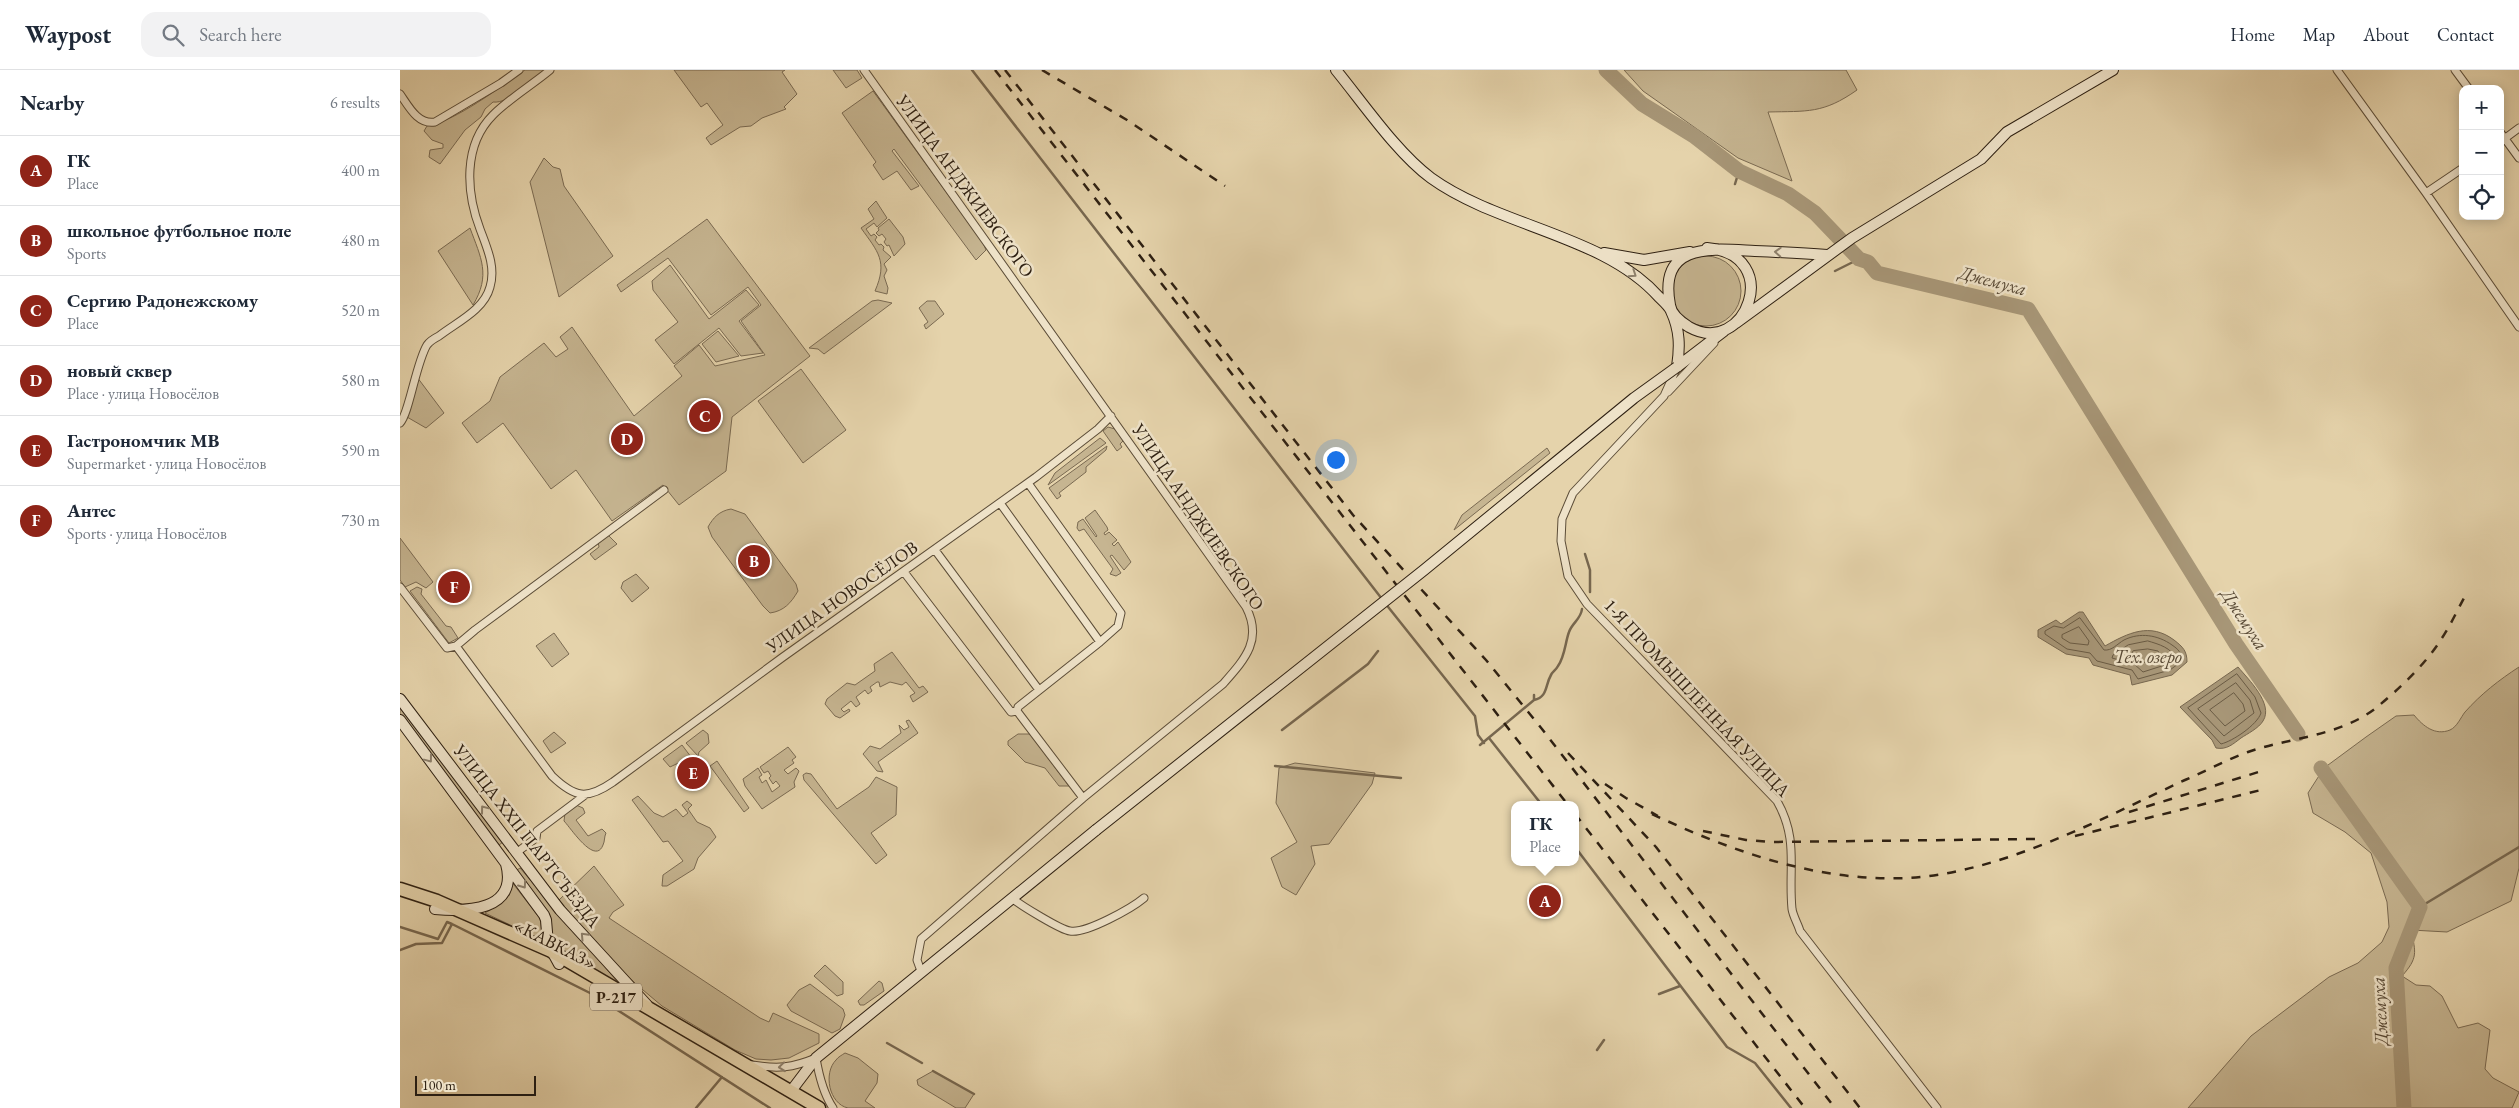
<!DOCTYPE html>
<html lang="en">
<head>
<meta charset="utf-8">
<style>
	body { margin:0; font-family:"EB Garamond",serif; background:#f2f2f3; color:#1f2937 }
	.controls { position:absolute; right:15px; top:15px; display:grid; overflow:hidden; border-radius:10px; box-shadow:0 2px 12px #0003 }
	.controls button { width:45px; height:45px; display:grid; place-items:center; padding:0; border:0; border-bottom:1px solid #e0e1e3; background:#fff; color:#1f2937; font:25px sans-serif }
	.scale { position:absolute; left:15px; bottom:12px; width:121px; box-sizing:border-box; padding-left:5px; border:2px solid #2e2012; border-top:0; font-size:14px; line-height:18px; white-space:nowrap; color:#2e2012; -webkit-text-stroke:4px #eee2c8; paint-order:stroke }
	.you { position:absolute; left:935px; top:389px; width:18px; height:18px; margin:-12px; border:4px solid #fff; border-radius:50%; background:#1a73e8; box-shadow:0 0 0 8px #1a73e833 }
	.badge { display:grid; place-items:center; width:32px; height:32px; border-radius:50%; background:#8f2418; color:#fff; font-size:16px; font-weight:700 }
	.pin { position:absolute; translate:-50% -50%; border:2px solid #fff; box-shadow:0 1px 5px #0006 }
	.popup { position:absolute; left:1111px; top:731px; width:68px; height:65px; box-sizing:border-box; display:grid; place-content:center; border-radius:10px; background:#fff; filter:drop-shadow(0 1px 4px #0005); font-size:16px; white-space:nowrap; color:#747a83 }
	.popup b { font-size:19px; color:#1f2937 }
	.popup::after { content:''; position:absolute; left:50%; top:100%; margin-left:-10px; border:10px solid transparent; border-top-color:#fff }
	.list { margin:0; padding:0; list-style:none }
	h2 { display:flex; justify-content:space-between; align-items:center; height:65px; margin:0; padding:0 20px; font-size:21px }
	h2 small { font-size:16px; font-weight:400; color:#747a83 }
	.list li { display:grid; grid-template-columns:32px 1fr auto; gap:15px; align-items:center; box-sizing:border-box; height:70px; padding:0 20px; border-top:1px solid #e0e1e3 }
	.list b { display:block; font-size:19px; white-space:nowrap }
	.list p { margin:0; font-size:16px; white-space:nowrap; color:#747a83 }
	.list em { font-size:16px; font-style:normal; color:#747a83 }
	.icon { flex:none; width:28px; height:28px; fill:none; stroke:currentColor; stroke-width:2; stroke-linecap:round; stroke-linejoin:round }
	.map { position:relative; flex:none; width:2119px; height:1038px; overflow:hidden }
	header { display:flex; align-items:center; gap:30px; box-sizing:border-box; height:70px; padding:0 25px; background:#fff; border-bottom:1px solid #e0e1e3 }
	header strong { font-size:24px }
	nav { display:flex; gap:28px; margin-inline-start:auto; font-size:18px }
	.search { width:350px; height:45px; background:#f2f2f3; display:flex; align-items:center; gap:12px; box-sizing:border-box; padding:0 18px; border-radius:15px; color:#747a83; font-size:19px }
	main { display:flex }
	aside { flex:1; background:#fff }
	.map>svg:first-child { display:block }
</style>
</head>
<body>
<header>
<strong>Waypost</strong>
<div class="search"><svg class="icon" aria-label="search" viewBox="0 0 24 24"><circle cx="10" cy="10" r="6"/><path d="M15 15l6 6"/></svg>Search here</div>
<nav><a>Home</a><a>Map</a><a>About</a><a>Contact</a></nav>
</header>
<main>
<aside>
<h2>Nearby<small>6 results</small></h2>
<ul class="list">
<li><span class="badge">A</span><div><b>ГК</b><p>Place</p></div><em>400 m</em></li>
<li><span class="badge">B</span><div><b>школьное футбольное поле</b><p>Sports</p></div><em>480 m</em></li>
<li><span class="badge">C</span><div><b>Сергию Радонежскому</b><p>Place</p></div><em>520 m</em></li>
<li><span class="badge">D</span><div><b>новый сквер</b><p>Place · улица Новосёлов</p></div><em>580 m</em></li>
<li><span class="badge">E</span><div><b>Гастрономчик МВ</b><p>Supermarket · улица Новосёлов</p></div><em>590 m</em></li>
<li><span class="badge">F</span><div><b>Антес</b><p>Sports · улица Новосёлов</p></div><em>730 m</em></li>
</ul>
</aside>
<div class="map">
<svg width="2119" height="1038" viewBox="0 0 2119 1038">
	<rect width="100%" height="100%" fill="#e5d3ab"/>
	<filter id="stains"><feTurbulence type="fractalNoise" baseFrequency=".004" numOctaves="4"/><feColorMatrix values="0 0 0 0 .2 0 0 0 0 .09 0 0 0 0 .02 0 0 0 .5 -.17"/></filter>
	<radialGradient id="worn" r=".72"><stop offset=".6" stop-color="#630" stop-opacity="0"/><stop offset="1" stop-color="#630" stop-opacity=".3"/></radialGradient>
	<!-- green -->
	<path fill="#c6b591" stroke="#7a6a52" d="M125 0H147C134 10 109 34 93 32L85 39 81 47 65 60 40 94 29 87 30 80 43 78V74L32 70 24 61 27 56C56 51 100 17 125 0Z
		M274 0H385L382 2 397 24 384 37 386 39 362 48 351 56 340 57 311 75 306 68 323 55 307 33 301 37Z
		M433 0H457L462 8 446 18Z
		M1224 0H1446L1457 20C1423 44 1407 41 1368 42L1392 111 1338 88 1243 21Z
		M473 21 583 173 586 180 576 190 494 79 492 81 519 116 511 120 497 101 483 110 473 95 476 92 442 43Z
		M144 88 153 97 160 99 164 116 213 186 159 227 130 112Z
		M476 131 487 148 477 157 474 153 466 159 471 166 474 164 477 167 475 170 479 175 481 174 484 177 483 180 491 187 484 194 487 200 484 206 488 218 487 224 475 221C488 191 478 182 461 158L474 149 468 139Z
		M307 149 410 286 332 347 326 401 279 435 263 415 212 451 176 400 151 419 103 353 77 373 62 353 90 331 100 307 144 273 156 287 168 279 160 267 172 257 234 346 282 306 274 296 299 275 315 296 365 285 341 251 361 235 348 217 311 245 268 188 221 222 217 215Z
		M489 149 503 167 505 174 494 186 489 175 487 176 484 172 486 169 482 164 479 166 476 163 479 160 478 158Z
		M70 158C81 188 91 205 73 235L38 181Z
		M1271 221a35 35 0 1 1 70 0a35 35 0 1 1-70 0Z
		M270 195 309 249 346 220 359 235 339 251 363 283 341 286 319 258 274 294 255 270 278 252 253 220 252 211Z
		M478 230 492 233 424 284 418 279 409 278 472 231Z
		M527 231H535L544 244 526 259 524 255 528 252 519 238Z
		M318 261 339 286 316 292 302 274Z
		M401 299 446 360 403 393 358 331Z
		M17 307 44 343 26 358 7 347Z
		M708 357 715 359 724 370 720 374 722 377 717 381 703 361Z
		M700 368 706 373 648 415 655 403Z
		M707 376 706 380 686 397V402L659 423 661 426 657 429 649 418Z
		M1147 378 1150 383 1054 460 1062 445Z
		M331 439 345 444 396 514 398 521C391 533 384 541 370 543L363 536 312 467 308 457C313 448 319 441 331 439Z
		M695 440 707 457 708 460 704 463 705 465 709 462 717 470 712 474 714 476 718 472 731 492 724 500 712 485 710 486 721 503 716 506 710 504 713 499 684 459 679 461 677 458 678 452 683 449 696 467 697 466 685 448Z
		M208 465 217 474 195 490 190 484 199 477 198 472Z
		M0 468 33 512 26 518 16 512 5 517 0 510Z
		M236 504 249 518 232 532 221 518 223 512Z
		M17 517 22 519 21 524 46 556 51 557 58 568 49 573 10 521Z
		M154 563 169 584 152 597 136 576Z
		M492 582 519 618 523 616 528 622 513 632 510 626 515 623 506 612 502 615 490 612 480 617 479 612H477L470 617 472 621 468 624 465 620 456 627 460 634 456 637 451 631 441 639 444 642 449 639 450 641 440 648 435 646 425 634 427 629 447 613 455 615 475 601 474 594Z
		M2119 597V798L2111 831 2047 862 2011 860C2016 883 2018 888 2002 906L2016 915 2030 916 2042 926 2058 958 2078 953 2090 960 2085 999 2093 1008 2119 1022 2112 1038H1788L1851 966 1929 907 1958 893 1982 872 1989 857 1987 832 1971 783 1945 762 1913 743 1908 723 1924 698 1966 667 1996 646 2014 645C2023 656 2035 666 2050 660 2057 657 2061 647 2065 642 2081 624 2099 610 2119 597Z
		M0 635 103 772 99 775 0 646Z
		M509 650 518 663 478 692 483 702 477 701 463 684 470 676 480 679 501 663 499 655 504 660 509 657 506 651Z
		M303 660 308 664 309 673 299 682 298 686 286 673Z
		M154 662 166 673 151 683 143 671Z
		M618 664H630L669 716H659L645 698 625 692 608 675V671Z
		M282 675 291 687 270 697 263 689Z
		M388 677 396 687 392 690 394 693 384 700 388 704 396 698 399 701 394 712 395 717 362 739 345 716 343 709 358 698 362 705 359 707 362 713 366 710 372 722 380 716 376 711 373 714 369 708 371 706 368 701 364 703 360 697Z
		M317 691 349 738 344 742 310 696Z
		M895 693 975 703 972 714 929 774 911 776 915 794 896 825 882 817 871 788 897 772 876 733 879 698Z
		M406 703 411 704 437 739 469 717 476 707 497 717 496 745 471 763 487 785 476 794 404 710 403 705Z
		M238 726 254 743 263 747 276 739 283 747 288 743 282 735 287 731 292 735 288 739 297 752 310 758 316 767 298 788 294 799 267 816H262L263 805 283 791 268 771 263 772 232 730Z
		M176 735 183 738 185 743 176 750 188 766 202 759 206 763C204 767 205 771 203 775 195 796 170 757 164 751L165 743Z
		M194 796 224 835 213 842 209 848 360 948 369 952 373 943 419 964V973L389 988 371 990 356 989 335 980 262 936 243 920 217 898 159 830Z
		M120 798 222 917 152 874 150 846 117 800Z
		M111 811 141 850 142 870 85 843C99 835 106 827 111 811Z
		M425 895 443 912V924L437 926 414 906Z
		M479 911 482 913 484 921 464 935H460L458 931Z
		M410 914 443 939 445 945 440 959 432 963 391 941 387 935 399 920Z
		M445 983 458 988 478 1004 477 1013 465 1031 475 1038C467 1038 457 1038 448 1038 429 1034 423 1003 436 990 438 987 442 985 445 983Z
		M533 1001 574 1024 565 1038H556L518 1015 517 1010Z"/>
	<!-- water -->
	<path fill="#a79677" stroke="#77674f" d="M1679 542H1683L1705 576C1728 563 1750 552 1774 570 1783 577 1787 581 1787 592L1772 605 1732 615 1730 605 1693 595 1689 588 1666 584 1638 567V560L1656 550 1661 554Z
		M1838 597C1848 609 1874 634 1863 651 1859 658 1847 664 1841 668 1833 674 1827 680 1816 678L1812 670 1780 637Z"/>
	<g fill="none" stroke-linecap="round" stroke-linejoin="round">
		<!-- shore -->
		<path stroke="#6a5b44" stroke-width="1" d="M1680 548 1704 580C1712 581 1717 574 1724 570 1740 562 1758 565 1772 575 1778 579 1782 583 1782 591L1770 600 1738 609 1732 600 1697 591 1690 583 1667 579 1645 564V561L1654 556 1663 558Z
			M1679 557 1689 571 1688 575 1670 573 1662 568V565Z
			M1748 571C1758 574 1773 578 1775 589L1768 594 1743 602 1734 594 1712 588 1713 585 1728 575Z
			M1748 579 1758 581 1762 588 1746 593 1731 585 1733 581Z
			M1837 604 1855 627 1861 643C1857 655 1833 671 1821 674L1788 638Z
			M1836 613 1850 630 1854 643 1824 666 1798 639Z
			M1834 623 1843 634 1845 641 1825 656 1810 640Z"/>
		<!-- stream -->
		<path stroke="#77674f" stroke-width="2.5" d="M572 0 982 529
			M1335 114 1339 101
			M1435 201 1459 189
			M1185 484 1190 500V522
			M985 533 1075 646 1078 665 1084 673
			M1134 630C1148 627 1145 615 1151 605 1152 602 1156 600 1158 596 1165 586 1165 573 1169 562 1172 553 1181 549 1182 539
			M882 660 968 594 978 581
			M1089 668 1142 735
			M1080 675 1134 630V625
			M875 696 1001 708
			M1175 777 1327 977 1355 993 1391 1038
			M2020 837 2119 777
			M0 857 38 869 47 852 52 854 194 925 370 1038
			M0 880 16 874 42 873 52 854
			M1259 924 1280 916
			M487 973 522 993
			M1197 980 1204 970
			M533 1001 574 1024
			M296 1038 322 1007"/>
		<!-- river -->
		<path stroke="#a79677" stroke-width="15" d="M1206 0 1242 34 1294 66 1339 101 1388 124 1415 143 1459 189 1468 192 1477 203 1628 239 1836 574 1898 664
			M1921 698 2020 837 1996 898 2004 1038"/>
		<defs>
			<path id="street" d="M464 0 846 537C863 570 845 589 823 614L683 728 521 869 517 890 521 901
				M1937 0 2026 123 2119 257
				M2055 0 2069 19
				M0 24C9 37 18 55 35 52L101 13 119 0
				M2100 62 2119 88
				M2100 72 2119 58
				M2026 123 2063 98
				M1277 297 1264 326 1173 423 1162 449 1161 471 1168 506 1187 534 1377 731C1399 770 1388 798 1392 839 1393 846 1398 854 1400 861L1537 1038
				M1268 322 1314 273
				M0 353C9 344 16 293 27 275 30 271 35 268 39 266 57 252 84 240 90 217 96 197 87 178 80 159 66 122 63 75 93 45 110 28 132 15 150 0
				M600 433 700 572 718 556 721 543 628 413
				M535 480 639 620
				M504 502 611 642 617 641
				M0 517 47 578 56 576 152 706C175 728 187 730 213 712L383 587 636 407 698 359 711 346
				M56 576 75 560 264 420
				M683 728 617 641 618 637 700 572
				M116 783 136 768 137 761 185 725
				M612 828C620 835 661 860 670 861 686 864 732 838 744 828
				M352 995C378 999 392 998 416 988 419 1006 423 1023 433 1038"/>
			<path id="secondary" d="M936 0C963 33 997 83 1031 108 1099 157 1204 165 1259 227 1263 231 1269 236 1271 241 1280 260 1280 277 1277 297
				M1307 178C1385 184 1346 289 1289 257 1281 252 1271 244 1270 235 1258 171 1313 179 1355 181 1379 182 1403 183 1427 185
				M1204 183 1244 190 1290 182
				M1336 253 1452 168 1581 89 1607 62 1713 0
				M1277 297 1324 261
				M0 629 160 840 247 935
				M0 650 144 845 146 850 148 874 159 894
				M35 839C66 842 119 841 106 794
				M391 1021 416 988 696 760"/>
			<path id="highway" d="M0 819 37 831 151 881 419 1038"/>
		</defs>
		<!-- street casing -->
		<use href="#street" stroke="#5c4d38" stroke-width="9"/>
		<!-- secondary casing -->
		<use href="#secondary" stroke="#2e2012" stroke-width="12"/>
		<!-- highway casing -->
		<use href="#highway" stroke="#2e2012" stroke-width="15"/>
		<!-- street -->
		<use href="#street" stroke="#eee2c8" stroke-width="7"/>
		<!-- secondary -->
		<use href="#secondary" stroke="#eee2c8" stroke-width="10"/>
		<!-- highway -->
		<use href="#highway" stroke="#e5d3ab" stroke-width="12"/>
		<!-- rail -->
		<path stroke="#2e2012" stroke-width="2.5" stroke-dasharray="9 9" stroke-linecap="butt" d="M595 0 1168 735
			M605 0 953 445 1086 590 1142 659 1435 1038
			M642 0 727 50 825 116
			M1168 683 1256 777 1460 1038
			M1205 714 1226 728 1258 746
			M1729 742 1865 700
			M1175 744 1405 1038
			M1252 744C1331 781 1417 812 1506 808 1599 804 1701 749 1785 710 1806 701 1826 690 1848 682 1891 667 1938 667 1976 638 1999 619 2026 594 2042 568 2050 556 2057 541 2064 528
			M1303 761 1346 770 1370 772 1636 769
			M1675 766 1865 719"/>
		<defs>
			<path id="secondary-bridge" d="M696 760 1024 500 1234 328 1277 297"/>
		</defs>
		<!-- secondary-bridge casing -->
		<use href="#secondary-bridge" stroke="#2e2012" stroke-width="12" stroke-linecap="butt"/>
		<!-- secondary-bridge -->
		<use href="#secondary-bridge" stroke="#eee2c8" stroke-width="10"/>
	</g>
	<!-- one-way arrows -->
	<defs><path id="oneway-chevron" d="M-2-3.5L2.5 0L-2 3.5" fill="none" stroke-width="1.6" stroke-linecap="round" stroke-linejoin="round" transform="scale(1.25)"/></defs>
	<g stroke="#8e816d">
		<use href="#oneway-chevron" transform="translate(1378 182) rotate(-177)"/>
		<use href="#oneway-chevron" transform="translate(1233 204) rotate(34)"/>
		<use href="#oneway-chevron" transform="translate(29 689) rotate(53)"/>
		<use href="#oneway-chevron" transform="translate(84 739) rotate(-127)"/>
		<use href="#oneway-chevron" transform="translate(123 815) rotate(55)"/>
		<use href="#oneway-chevron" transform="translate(184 866) rotate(-133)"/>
		<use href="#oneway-chevron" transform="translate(382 997) rotate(174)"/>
	</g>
	<g text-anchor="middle" stroke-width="5" stroke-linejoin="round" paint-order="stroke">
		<!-- shield labels -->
		<rect fill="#eee2c8" stroke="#685a49" stroke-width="1" x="190" y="913.5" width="52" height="27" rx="4"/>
		<g font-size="16" font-weight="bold" fill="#2e2012">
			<text x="216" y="933">Р-217</text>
		</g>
		<!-- street labels -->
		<g font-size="18" fill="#2e2012" stroke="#eee2c8">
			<text transform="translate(565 116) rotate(54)" y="6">УЛИЦА АНДЖИЕВСКОГО</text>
			<text transform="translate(798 447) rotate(56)" y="6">УЛИЦА АНДЖИЕВСКОГО</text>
			<text transform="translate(442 527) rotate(-35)" y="6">УЛИЦА НОВОСЁЛОВ</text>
			<text transform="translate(1297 628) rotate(47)" y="6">1-Я ПРОМЫШЛЕННАЯ УЛИЦА</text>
			<text transform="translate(127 766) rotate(52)" y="6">УЛИЦА XXII ПАРТСЪЕЗДА</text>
			<text transform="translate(155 874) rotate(27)" y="6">«КАВКАЗ»</text>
		</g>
		<!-- water labels -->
		<g font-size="19" font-style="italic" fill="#584935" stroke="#eee2c8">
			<text transform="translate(1593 210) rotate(15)" y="7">Джемуха</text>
			<text transform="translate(1845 549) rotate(57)" y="7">Джемуха</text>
			<text x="1748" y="593">Тех. озеро</text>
			<text transform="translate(1979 941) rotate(-93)" y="7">Джемуха</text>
		</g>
	</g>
	<rect width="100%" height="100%" filter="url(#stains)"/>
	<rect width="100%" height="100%" fill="url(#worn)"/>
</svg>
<div class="controls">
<button>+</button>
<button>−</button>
<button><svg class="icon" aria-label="locate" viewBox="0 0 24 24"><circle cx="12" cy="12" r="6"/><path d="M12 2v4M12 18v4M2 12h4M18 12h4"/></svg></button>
</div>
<div class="scale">100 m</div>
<div class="you"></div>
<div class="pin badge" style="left:1145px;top:831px">A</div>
<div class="popup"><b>ГК</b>Place</div>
<div class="pin badge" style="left:354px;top:491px">B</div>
<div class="pin badge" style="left:305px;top:346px">C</div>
<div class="pin badge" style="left:227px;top:369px">D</div>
<div class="pin badge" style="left:293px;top:703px">E</div>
<div class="pin badge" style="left:54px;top:517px">F</div>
</div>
</main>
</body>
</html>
